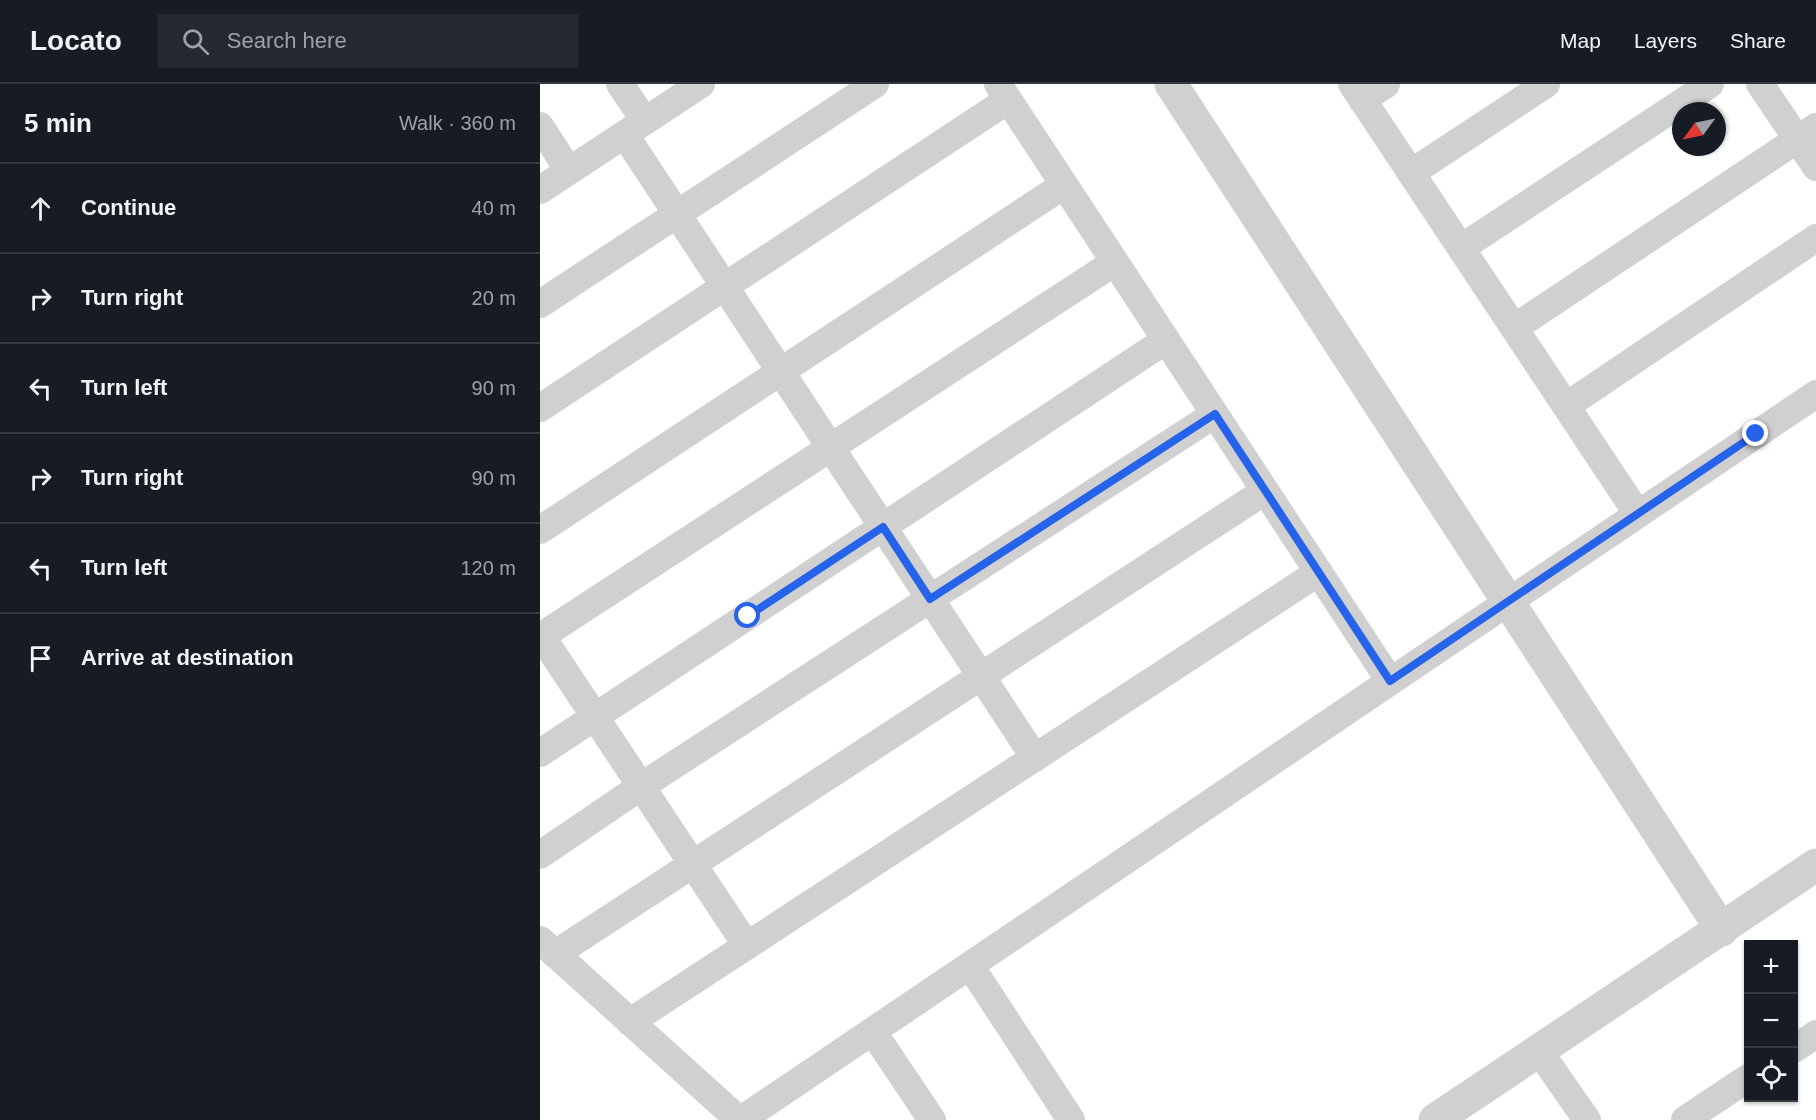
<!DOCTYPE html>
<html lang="en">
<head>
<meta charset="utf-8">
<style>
	body { margin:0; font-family:Arial,sans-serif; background:#242831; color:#f1f3f6 }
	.controls { position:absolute; right:18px; bottom:18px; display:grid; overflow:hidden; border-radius:0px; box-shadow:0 2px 4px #0004 }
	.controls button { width:54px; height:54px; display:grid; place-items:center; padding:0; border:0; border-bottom:2px solid #363941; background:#171b24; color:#f1f3f6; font:30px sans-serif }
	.compass { position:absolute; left:1132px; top:18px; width:54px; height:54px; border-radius:50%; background:#171b24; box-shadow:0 2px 4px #0004; rotate:237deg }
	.stop { position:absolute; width:18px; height:18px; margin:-14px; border:4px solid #2563eb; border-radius:50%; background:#fff }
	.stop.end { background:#2563eb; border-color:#fff; box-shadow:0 2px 6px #0008 }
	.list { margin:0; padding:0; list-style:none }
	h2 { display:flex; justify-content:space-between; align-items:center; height:78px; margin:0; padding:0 24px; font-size:26px }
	h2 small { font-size:20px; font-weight:400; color:#9ea1a6 }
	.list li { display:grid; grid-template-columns:39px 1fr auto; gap:18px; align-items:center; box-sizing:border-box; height:90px; padding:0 24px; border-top:2px solid #363941 }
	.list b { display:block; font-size:22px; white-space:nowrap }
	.list em { font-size:20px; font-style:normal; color:#9ea1a6 }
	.icon { flex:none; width:33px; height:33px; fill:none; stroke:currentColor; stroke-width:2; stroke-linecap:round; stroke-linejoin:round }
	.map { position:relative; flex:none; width:1276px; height:1036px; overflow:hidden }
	header { display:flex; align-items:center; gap:36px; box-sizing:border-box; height:84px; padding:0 30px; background:#171b24; border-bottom:2px solid #363941 }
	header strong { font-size:28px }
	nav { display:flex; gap:33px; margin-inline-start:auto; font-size:21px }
	.search { width:420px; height:54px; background:#242831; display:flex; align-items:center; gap:15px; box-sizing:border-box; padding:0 21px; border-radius:0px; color:#9ea1a6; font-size:22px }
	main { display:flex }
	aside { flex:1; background:#171b24 }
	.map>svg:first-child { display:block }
</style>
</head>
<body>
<header>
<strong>Locato</strong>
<div class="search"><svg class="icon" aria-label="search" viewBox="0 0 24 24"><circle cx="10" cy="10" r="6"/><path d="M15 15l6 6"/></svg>Search here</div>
<nav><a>Map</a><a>Layers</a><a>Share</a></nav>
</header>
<main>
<aside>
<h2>5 min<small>Walk · 360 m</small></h2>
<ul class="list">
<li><svg class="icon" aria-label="ahead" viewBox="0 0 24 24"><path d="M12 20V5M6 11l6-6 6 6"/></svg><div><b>Continue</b></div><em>40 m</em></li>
<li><svg class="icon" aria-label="right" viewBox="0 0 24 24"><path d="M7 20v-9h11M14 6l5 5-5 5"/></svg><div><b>Turn right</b></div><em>20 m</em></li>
<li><svg class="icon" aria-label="left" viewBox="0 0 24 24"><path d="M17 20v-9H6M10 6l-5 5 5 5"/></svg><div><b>Turn left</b></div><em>90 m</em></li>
<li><svg class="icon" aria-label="right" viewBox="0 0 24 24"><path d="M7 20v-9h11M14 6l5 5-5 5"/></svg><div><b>Turn right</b></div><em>90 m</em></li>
<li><svg class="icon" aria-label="left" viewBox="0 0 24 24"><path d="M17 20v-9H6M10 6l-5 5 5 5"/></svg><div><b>Turn left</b></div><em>120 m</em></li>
<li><svg class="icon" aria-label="arrive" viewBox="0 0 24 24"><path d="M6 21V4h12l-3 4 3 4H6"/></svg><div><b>Arrive at destination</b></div></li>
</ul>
</aside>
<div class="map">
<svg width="1276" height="1036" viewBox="0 0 1276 1036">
	<rect width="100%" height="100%" fill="#fff"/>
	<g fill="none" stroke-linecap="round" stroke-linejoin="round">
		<!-- minor -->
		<path stroke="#d0d0d0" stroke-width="28" d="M80 0 105 37
			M458 0 850 597
			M812 0 1097 429
			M1220 0 1276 83
			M822 16 846 0
			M0 42 29 87
			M85 51 495 674
			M871 89 1006 0
			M0 106 161 0
			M921 164 1170 0
			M0 220 335 0
			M974 244 1276 43
			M1026 322 1276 154
			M0 324 468 16
			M0 446 524 101
			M0 550 207 862
			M0 553 575 178
			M0 669 626 256
			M0 771 100 703 675 330
			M0 856 199 1036
			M15 870 725 407
			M431 883 531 1036
			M90 938 779 488
			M333 948 392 1036
			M1254 965 1276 950
			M999 967 1047 1036
			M201 1036C561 796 917 550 1276 310
			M1145 1036 1208 994"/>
		<!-- tertiary -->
		<path stroke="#d0d0d0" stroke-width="33" d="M631 0 1182 846
			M895 1036 1276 781"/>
	</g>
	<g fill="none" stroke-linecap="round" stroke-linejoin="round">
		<!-- route -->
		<path stroke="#2563eb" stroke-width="8" d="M208 532 343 443 390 515 675 330 850 597 1216 350"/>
	</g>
</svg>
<div class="controls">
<button>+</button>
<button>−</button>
<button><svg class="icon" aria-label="locate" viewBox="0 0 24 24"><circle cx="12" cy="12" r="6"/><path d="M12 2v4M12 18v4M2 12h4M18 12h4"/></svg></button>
</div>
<svg class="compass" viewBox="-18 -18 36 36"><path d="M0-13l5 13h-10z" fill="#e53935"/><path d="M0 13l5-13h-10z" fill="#9ea1a6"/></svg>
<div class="stop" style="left:208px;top:532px"></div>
<div class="stop end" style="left:1216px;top:350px"></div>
</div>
</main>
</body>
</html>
